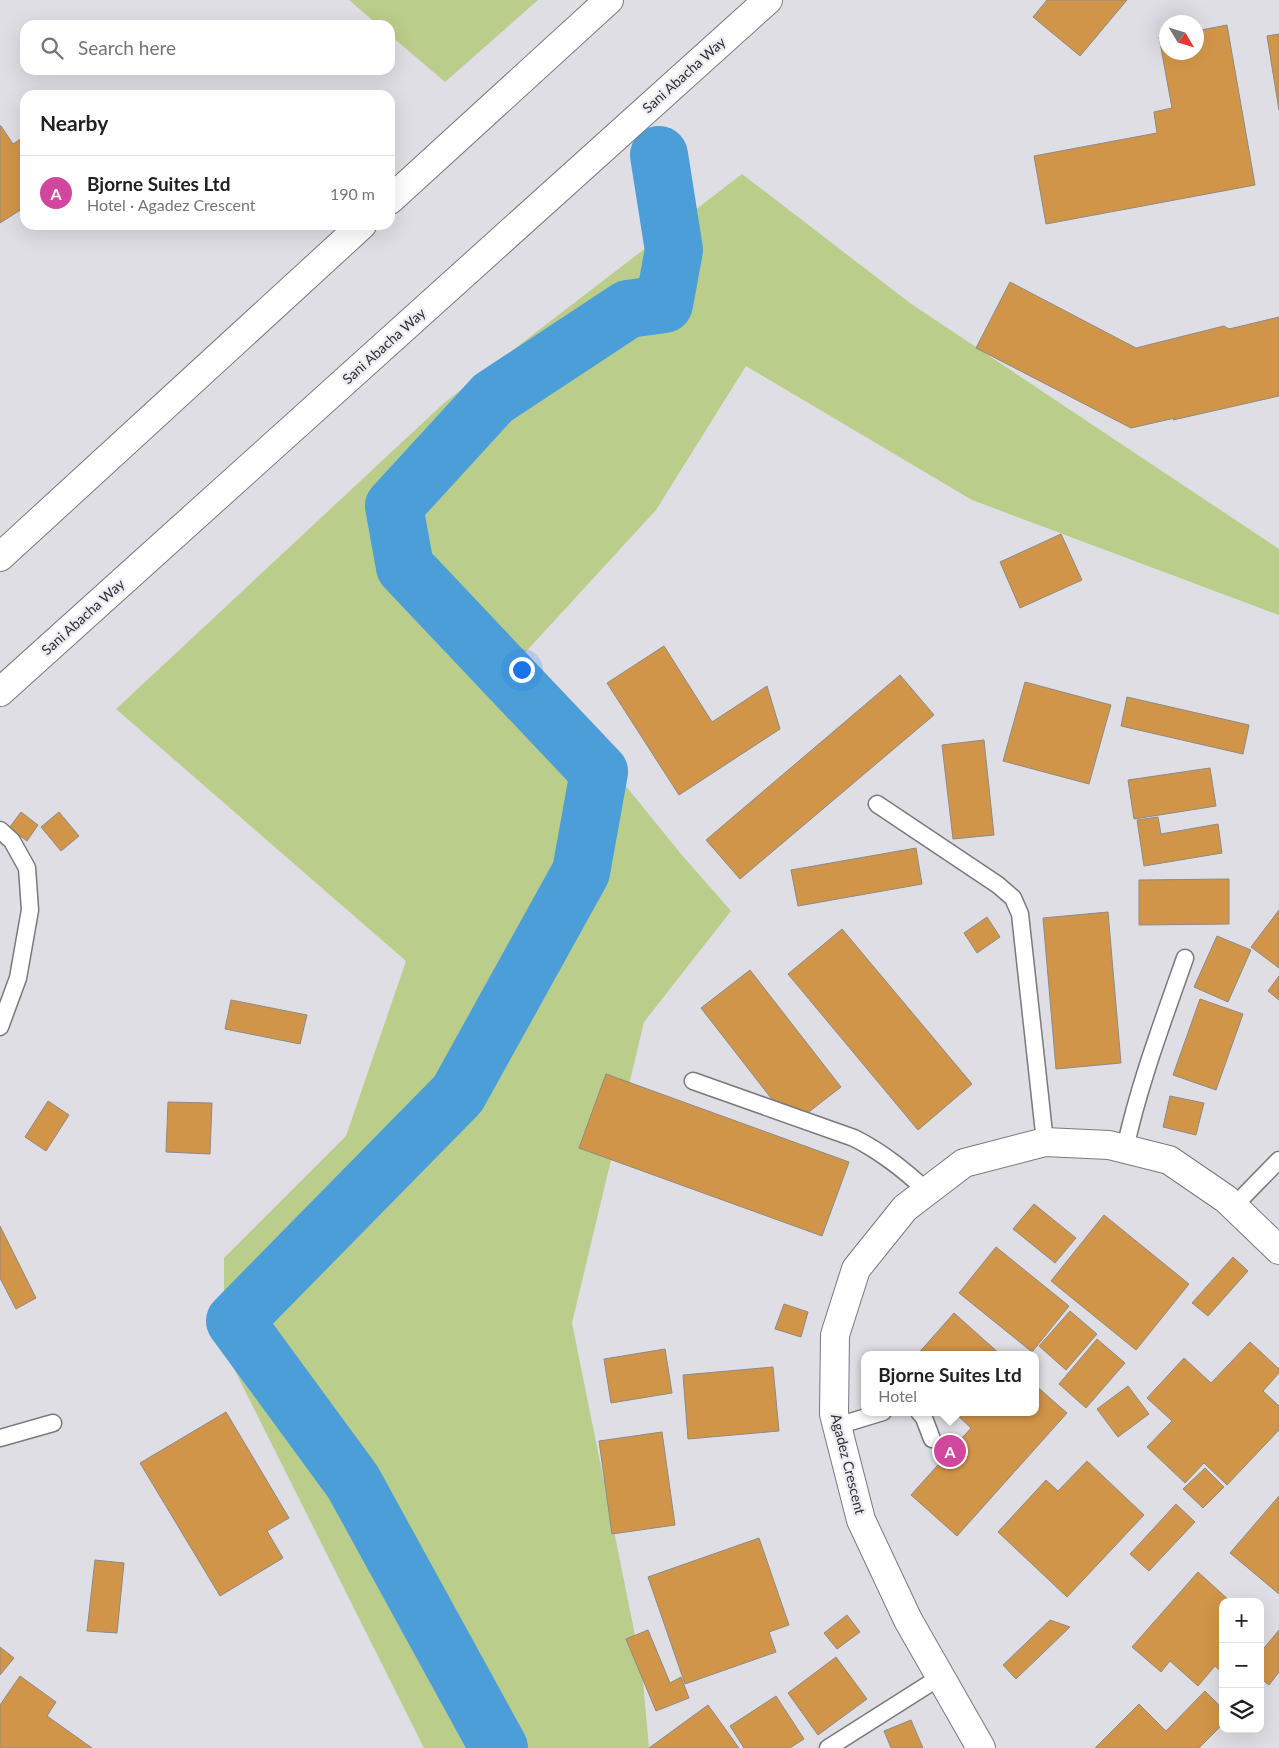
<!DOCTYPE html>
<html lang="en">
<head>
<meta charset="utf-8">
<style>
	body { margin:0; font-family:Lato,sans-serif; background:#f6f6f6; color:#202124 }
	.controls { position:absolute; right:15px; bottom:15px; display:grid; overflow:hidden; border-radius:10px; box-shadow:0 5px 20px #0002 }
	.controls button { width:45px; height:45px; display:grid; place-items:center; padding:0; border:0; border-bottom:1px solid #e0e0e0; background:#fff; color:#202124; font:25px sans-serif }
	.compass { position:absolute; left:1159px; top:15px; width:45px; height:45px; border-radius:50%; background:#fff; box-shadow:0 5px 20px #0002; rotate:128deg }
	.you { position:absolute; left:521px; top:669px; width:18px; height:18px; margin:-12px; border:4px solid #fff; border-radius:50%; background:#1a73e8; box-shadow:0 0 0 8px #1a73e833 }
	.badge { display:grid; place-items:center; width:32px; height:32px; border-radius:50%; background:#ba2f12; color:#fff; font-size:16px; font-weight:700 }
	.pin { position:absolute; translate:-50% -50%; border:2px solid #fff; box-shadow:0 1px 5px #0006 }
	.popup { position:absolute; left:861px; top:1351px; width:178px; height:65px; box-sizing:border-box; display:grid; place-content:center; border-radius:10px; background:#fff; filter:drop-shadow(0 1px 4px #0005); font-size:16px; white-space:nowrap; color:#757577 }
	.popup b { font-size:19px; color:#202124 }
	.popup::after { content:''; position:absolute; left:50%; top:100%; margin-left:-10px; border:10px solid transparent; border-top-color:#fff }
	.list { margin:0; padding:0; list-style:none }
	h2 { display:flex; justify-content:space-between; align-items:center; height:65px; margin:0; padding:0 20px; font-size:21px }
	h2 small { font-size:16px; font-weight:400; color:#757577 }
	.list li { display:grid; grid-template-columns:32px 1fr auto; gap:15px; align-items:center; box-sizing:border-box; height:75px; padding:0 20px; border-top:1px solid #e0e0e0 }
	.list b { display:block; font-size:19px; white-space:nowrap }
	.list p { margin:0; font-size:16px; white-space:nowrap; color:#757577 }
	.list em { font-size:16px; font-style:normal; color:#757577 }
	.icon { flex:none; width:28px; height:28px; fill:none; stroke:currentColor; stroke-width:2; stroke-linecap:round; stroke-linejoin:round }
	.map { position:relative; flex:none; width:1279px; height:1748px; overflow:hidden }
	.search { position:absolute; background:#fff; box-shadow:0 5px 20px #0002; left:20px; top:20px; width:375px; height:55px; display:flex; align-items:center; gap:12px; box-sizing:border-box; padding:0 18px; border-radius:15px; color:#757577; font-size:19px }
	.panel { position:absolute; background:#fff; box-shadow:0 5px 20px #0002; left:20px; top:90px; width:375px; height:140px; border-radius:15px }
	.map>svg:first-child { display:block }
</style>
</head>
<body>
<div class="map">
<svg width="1279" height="1748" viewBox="0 0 1279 1748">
	<rect width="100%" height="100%" fill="#dedee4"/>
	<!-- green -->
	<path fill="#bbcd8a" d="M349 0H538L445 82 390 35V25H378Z
		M742 174 910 303 1279 549V615L972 500 746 366 656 510 521 657 681 854 731 911 644 1022 572 1323 642 1670 649 1748H424L224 1349V1258L346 1136 406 961 116 709 444 403Z"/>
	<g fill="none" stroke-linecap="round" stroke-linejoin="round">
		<!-- river -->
		<path stroke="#4b9ed8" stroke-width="58" d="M499 1748 353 1482 235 1321 458 1094 581 872 599 772 405 567 394 506 493 398 628 309 664 304 674 250 659 155"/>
	</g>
	<!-- building -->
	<path fill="#d19549" stroke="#8e8a85" d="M1047 0H1127L1080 56 1033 17Z
		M1227 25 1255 185 1046 224 1034 156 1157 133 1154 112 1172 108 1159 37 1166 36V52H1196V31Z
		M1279 34V110L1267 36Z
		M0 126H1L13 144 25 136V207L0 223Z
		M1010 282 1136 348 1224 326 1229 329 1279 317V396L1173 420 1175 418 1131 428 976 348Z
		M1061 534 1082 580 1020 608 1000 562Z
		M664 646 712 722 767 686 780 729 679 795 607 683Z
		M900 675 934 715 740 879 706 840Z
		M1025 682 1111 705 1089 784 1003 761Z
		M1127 697 1249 725 1243 754 1121 726Z
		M984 740 994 835 953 839 942 745Z
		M1210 768 1216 806 1134 819 1128 780Z
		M21 812 38 825 27 841 9 828Z
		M59 812 79 836 61 851 41 827Z
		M1158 817 1161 834 1218 824 1222 853 1144 866 1137 820Z
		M916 848 922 884 798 906 791 870Z
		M1229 879V924L1139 925V880Z
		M1279 910V968L1251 947Z
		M1108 912 1121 1063 1056 1069 1043 918Z
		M987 917 1000 937 977 953 964 933Z
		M842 929 972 1084 918 1130 788 974Z
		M1217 936 1251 950 1228 1002 1194 987Z
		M750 970 841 1087 792 1125 701 1008Z
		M1279 976V1000L1268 991Z
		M1200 999 1243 1014 1216 1090 1173 1075Z
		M231 1000 307 1015 300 1044 225 1029Z
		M606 1074 849 1162 822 1236 579 1148Z
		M1170 1096 1204 1103 1196 1135 1163 1127Z
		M48 1101 69 1115 46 1151 25 1137Z
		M168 1102 212 1103 210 1154 166 1152Z
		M1034 1204 1076 1238 1055 1263 1013 1229Z
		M1104 1215 1189 1284 1136 1350 1051 1281Z
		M0 1226 36 1298 16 1309 0 1278Z
		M996 1247 1069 1306 1032 1352 959 1293Z
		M1233 1257 1248 1271 1208 1316 1192 1303Z
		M784 1304 808 1312 801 1337 775 1329Z
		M1070 1311 1097 1334 1066 1370 1039 1346Z
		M954 1313 1001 1355H917Z
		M1097 1339 1125 1363 1086 1408 1059 1384Z
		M1250 1342 1279 1369V1373L1263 1391 1279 1406V1430L1227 1485 1204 1463 1185 1483 1147 1447 1172 1421 1147 1398 1184 1358 1211 1383Z
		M665 1349 672 1393 611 1403 604 1359Z
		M773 1367 779 1431 688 1439 683 1375Z
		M1035 1385 1067 1413 957 1536 911 1495 971 1428 954 1412H1035Z
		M1128 1386 1149 1414 1118 1437 1097 1409Z
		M226 1412 289 1518 267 1531 283 1558 220 1596 140 1463Z
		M662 1432 675 1525 612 1534 599 1441Z
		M1087 1461 1144 1515 1067 1597 998 1532 1046 1480 1058 1491Z
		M1205 1468 1224 1487 1203 1508 1183 1489Z
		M1279 1496V1594L1230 1553Z
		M1176 1504 1195 1522 1149 1571 1130 1554Z
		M759 1538 789 1625 769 1632 776 1652 685 1684 648 1577Z
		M95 1560 124 1563 117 1633 87 1631Z
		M1198 1572 1231 1602H1223V1673L1215 1666 1198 1686 1170 1661 1161 1672 1132 1647Z
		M847 1615 860 1632 837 1649 824 1633Z
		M1050 1620 1070 1627 1016 1679 1003 1665Z
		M648 1630 670 1683 681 1677 689 1698 656 1711 626 1639Z
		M1279 1630V1672L1269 1685 1260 1678V1653Z
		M0 1647 14 1658 0 1675Z
		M836 1657 867 1699 818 1735 788 1693Z
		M20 1676 56 1702 47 1716 92 1748H0V1705Z
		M1205 1691 1223 1709V1724L1199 1748H1095L1139 1704 1166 1731Z
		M776 1696 804 1739 790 1748H744L730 1726Z
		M708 1705 739 1748H649Z
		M911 1720 923 1748H891L884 1731Z"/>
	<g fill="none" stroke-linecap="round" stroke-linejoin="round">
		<defs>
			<path id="service" d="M877 804 998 885 1013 898 1020 914 1045 1142
				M0 830 12 841 27 868 30 910 18 978 0 1027
				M693 1081 854 1138C882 1152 904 1170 927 1191
				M1125 1149C1139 1084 1163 1021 1185 958
				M1234 1206 1279 1160
				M919 1412 924 1418 932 1439
				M837 1426 883 1412
				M0 1438 53 1423
				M828 1748 940 1677"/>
			<path id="minor" d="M981 1748 908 1620 861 1520 837 1426 834 1414 835 1335 856 1269 905 1208 964 1163 1045 1142 1109 1145 1169 1160 1226 1199 1279 1250"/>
			<path id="motorway" d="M390 200 609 0
				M0 557 362 225
				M0 692 768 0"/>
		</defs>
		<!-- service casing -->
		<use href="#service" stroke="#79797e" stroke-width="19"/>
		<!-- minor casing -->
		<use href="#minor" stroke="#79797e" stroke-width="30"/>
		<!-- motorway casing -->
		<use href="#motorway" stroke="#79797e" stroke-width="30"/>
		<!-- service -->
		<use href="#service" stroke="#fff" stroke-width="16"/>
		<!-- minor -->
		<use href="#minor" stroke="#fff" stroke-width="28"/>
		<!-- motorway -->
		<use href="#motorway" stroke="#fff" stroke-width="28"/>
	</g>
	<g text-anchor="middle" stroke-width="4.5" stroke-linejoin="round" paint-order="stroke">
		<!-- street labels -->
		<g font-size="14" fill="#2e2e31" stroke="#ebebf1">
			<text transform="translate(684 75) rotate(-42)" y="5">Sani Abacha Way</text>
			<text transform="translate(384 346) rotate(-42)" y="5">Sani Abacha Way</text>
			<text transform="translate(83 617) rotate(-42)" y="5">Sani Abacha Way</text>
			<text transform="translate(848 1464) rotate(76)" y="5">Agadez Crescent</text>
		</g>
	</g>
</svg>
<div class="controls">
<button>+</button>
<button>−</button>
<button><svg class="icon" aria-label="layers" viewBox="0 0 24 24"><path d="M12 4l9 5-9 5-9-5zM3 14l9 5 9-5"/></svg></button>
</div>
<svg class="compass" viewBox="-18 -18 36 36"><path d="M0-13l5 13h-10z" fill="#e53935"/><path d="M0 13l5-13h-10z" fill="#757577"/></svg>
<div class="you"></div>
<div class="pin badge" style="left:950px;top:1451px;background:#d1479c">A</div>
<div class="popup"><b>Bjorne Suites Ltd</b>Hotel</div>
<div class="search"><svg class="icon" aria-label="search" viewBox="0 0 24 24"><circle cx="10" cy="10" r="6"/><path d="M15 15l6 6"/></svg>Search here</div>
<section class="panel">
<h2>Nearby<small></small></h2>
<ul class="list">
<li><span class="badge" style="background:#d1479c">A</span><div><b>Bjorne Suites Ltd</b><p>Hotel · Agadez Crescent</p></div><em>190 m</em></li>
</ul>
</section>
</div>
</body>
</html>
